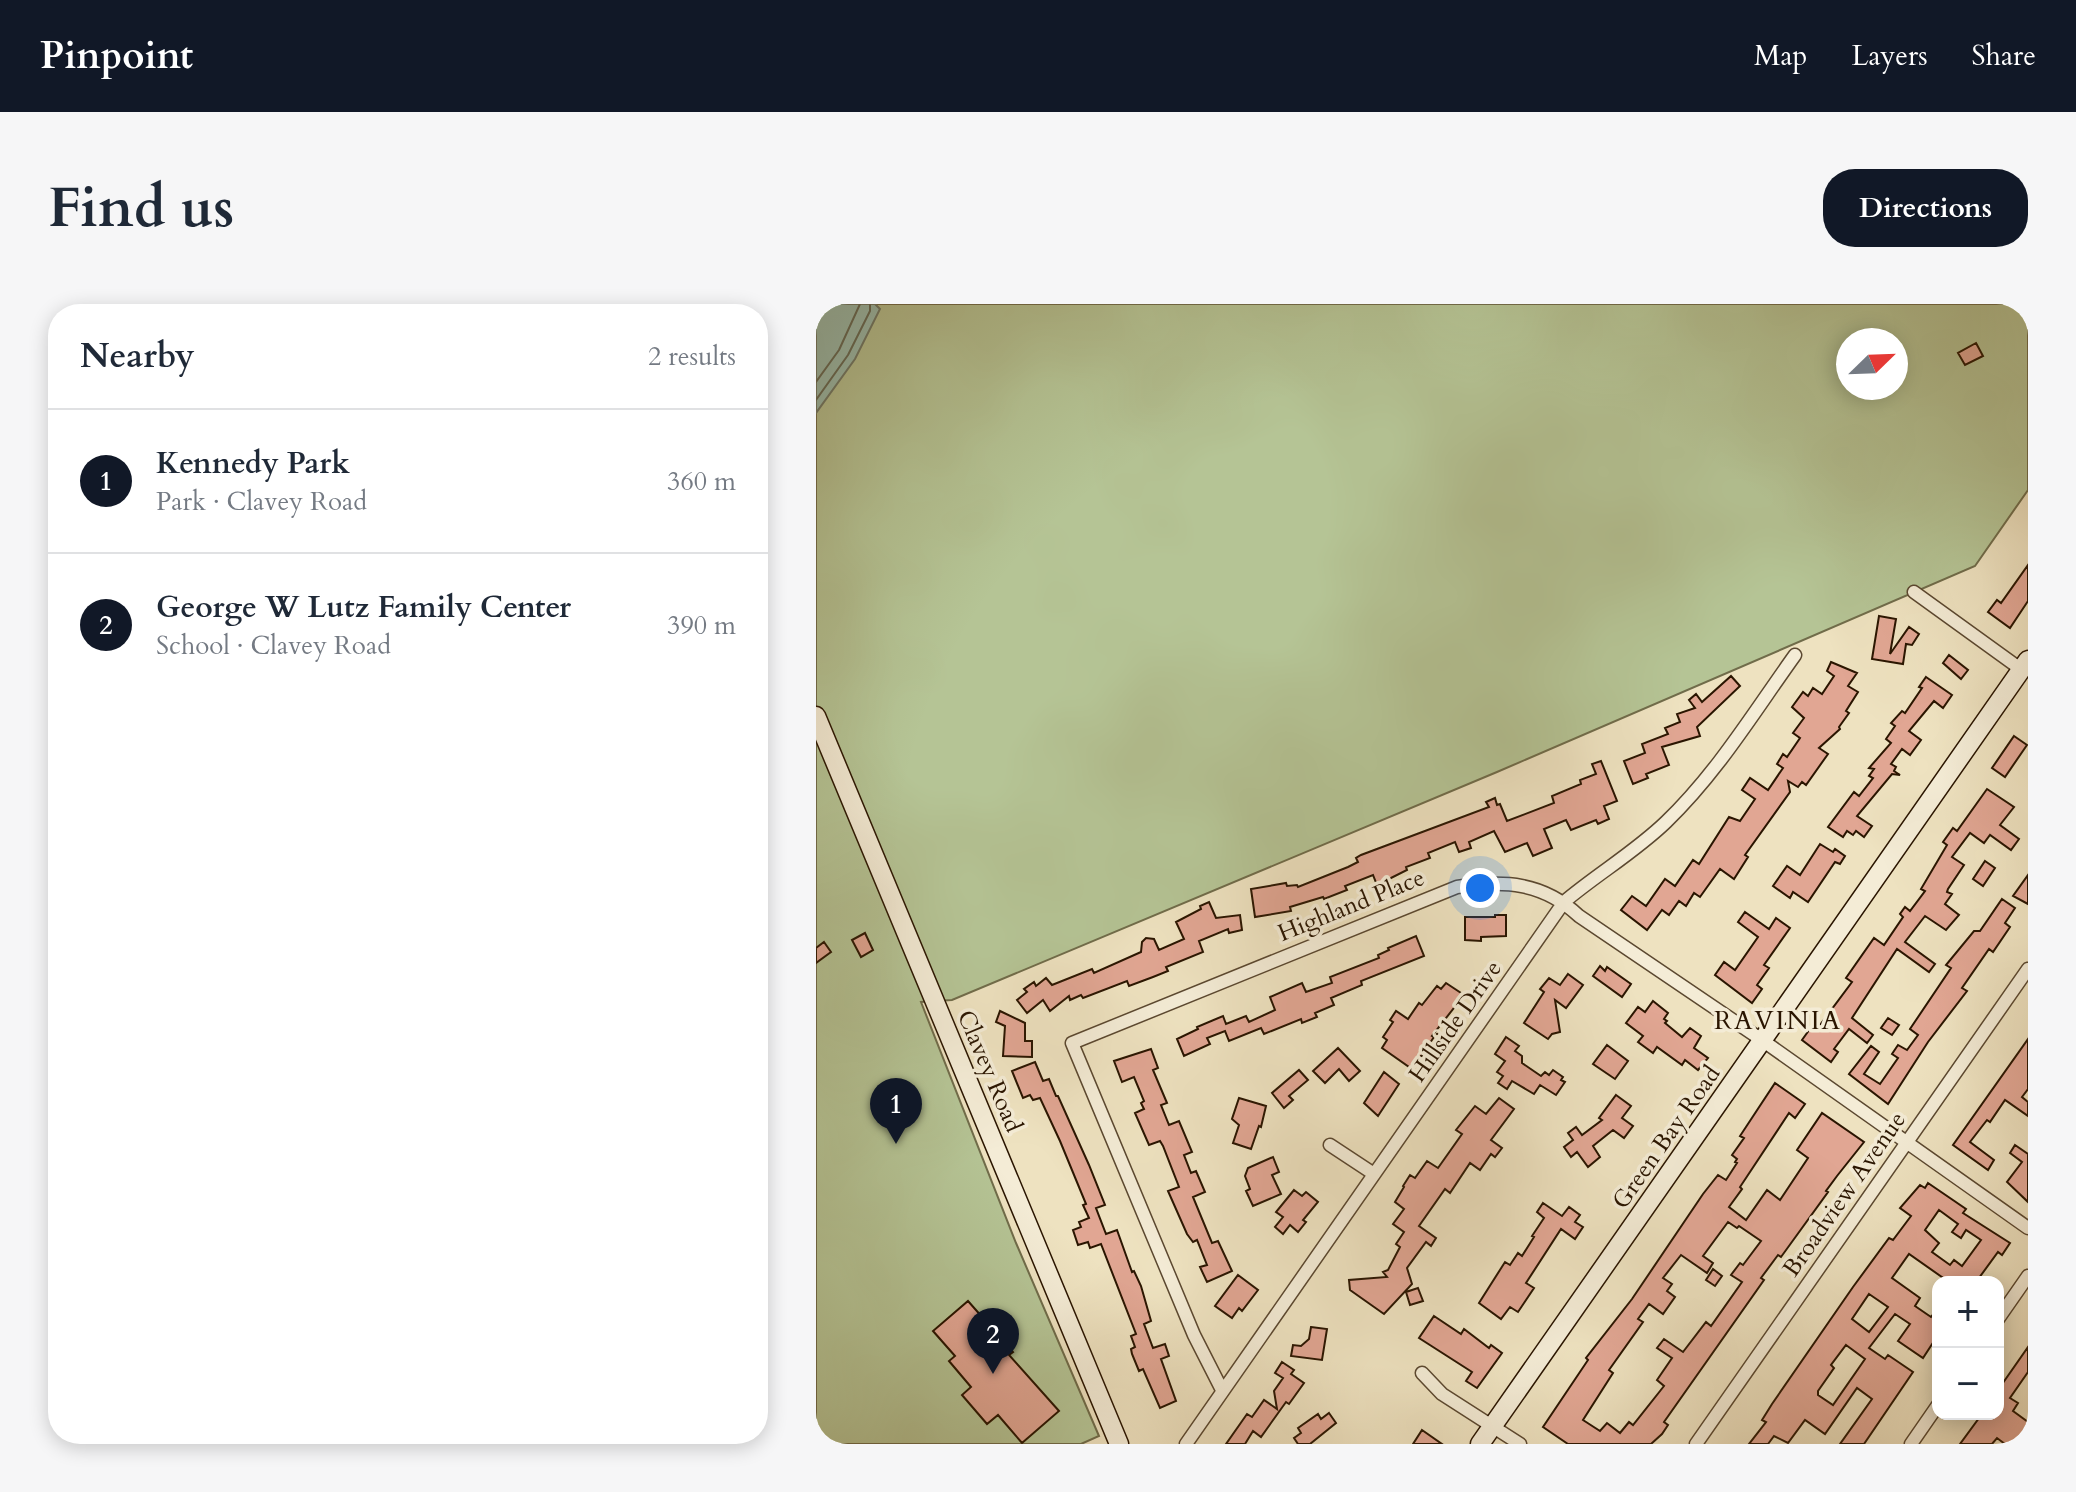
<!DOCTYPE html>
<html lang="en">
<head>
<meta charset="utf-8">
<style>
	body { margin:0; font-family:Cardo,serif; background:#f6f6f7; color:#1f2937 }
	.controls { position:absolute; right:24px; bottom:24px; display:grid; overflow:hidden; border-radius:16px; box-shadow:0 4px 20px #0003 }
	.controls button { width:72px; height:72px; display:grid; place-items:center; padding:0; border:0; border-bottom:2px solid #e0e1e3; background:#fff; color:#1f2937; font:40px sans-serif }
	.compass { position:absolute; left:1020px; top:24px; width:72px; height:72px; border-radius:50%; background:#fff; box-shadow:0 4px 20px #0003; rotate:67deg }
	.you { position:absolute; left:664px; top:584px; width:28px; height:28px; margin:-20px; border:6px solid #fff; border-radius:50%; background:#1a73e8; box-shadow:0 0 0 12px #1a73e833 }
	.badge { display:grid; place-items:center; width:52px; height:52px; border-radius:50%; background:#111827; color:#fff; font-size:26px; font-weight:700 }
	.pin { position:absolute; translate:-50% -66px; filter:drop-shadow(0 2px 4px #0008) }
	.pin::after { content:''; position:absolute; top:42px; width:28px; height:24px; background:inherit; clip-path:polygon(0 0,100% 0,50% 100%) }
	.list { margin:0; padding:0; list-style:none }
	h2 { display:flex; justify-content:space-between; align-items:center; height:104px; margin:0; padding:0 32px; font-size:34px }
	h2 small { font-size:26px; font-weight:400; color:#747a83 }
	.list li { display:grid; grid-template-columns:52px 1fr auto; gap:24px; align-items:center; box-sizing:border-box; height:144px; padding:0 32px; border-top:2px solid #e0e1e3 }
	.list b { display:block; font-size:30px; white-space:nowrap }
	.list p { margin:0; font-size:26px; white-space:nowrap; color:#747a83 }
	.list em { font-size:26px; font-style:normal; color:#747a83 }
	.map { position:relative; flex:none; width:1212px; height:1140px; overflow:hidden; border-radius:32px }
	header { display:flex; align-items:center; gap:48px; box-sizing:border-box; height:112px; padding:0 40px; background:#111827; color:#fff }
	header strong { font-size:38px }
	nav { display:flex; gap:44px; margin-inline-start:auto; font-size:28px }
	.intro { display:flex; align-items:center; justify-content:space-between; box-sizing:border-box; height:192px; padding:0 48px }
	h1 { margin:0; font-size:56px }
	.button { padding:20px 36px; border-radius:32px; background:#111827; color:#fff; font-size:28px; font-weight:700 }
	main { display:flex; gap:48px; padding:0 48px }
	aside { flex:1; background:#fff; border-radius:32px; box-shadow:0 4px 20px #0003 }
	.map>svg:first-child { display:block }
</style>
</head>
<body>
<header>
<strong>Pinpoint</strong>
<nav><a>Map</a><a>Layers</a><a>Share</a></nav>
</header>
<div class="intro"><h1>Find us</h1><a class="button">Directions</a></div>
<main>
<aside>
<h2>Nearby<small>2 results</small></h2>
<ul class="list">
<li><span class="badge">1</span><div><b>Kennedy Park</b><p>Park · Clavey Road</p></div><em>360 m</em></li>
<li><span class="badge">2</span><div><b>George W Lutz Family Center</b><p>School · Clavey Road</p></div><em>390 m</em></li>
</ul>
</aside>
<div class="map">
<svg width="1212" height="1140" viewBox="0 0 1212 1140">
	<rect width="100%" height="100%" fill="#eee2c0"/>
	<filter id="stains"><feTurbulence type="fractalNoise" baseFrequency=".0025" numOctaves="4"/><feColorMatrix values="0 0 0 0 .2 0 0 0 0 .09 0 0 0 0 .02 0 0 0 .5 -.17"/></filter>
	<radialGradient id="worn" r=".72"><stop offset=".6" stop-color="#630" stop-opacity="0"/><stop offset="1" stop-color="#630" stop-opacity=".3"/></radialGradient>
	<!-- green -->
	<path fill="#b5c495" stroke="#706c4a" stroke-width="2" fill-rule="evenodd" d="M0 0H1212V186L1159 262 681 468 136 696 105 698 200 939 283 1132 265 1140H19L0 1127ZM1032 36H1080V84H1032Z"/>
	<!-- water -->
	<path fill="#99beb0" stroke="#6d7a6a" stroke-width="2" d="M0 0H59L64 5 39 55 0 109Z"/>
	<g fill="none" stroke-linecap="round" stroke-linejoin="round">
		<!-- shore -->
		<path stroke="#626a58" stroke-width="2" d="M0 78 23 46 44 0
			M0 96 32 51 54 7V0"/>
	</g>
	<!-- building -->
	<path fill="#e1a693" stroke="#2a1500" stroke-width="2" fill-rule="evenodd" d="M1160 39 1167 52 1149 61 1142 49Z
		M1212 261V297L1194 324 1172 308 1181 296 1185 299Z
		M1063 312 1080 315 1074 350 1093 323 1103 330 1096 341 1090 340 1087 360 1056 355Z
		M1133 351 1152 366 1145 375 1127 359Z
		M1015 358 1041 369 1032 382 1042 388 1030 407 1033 409 1023 423 1024 425 1003 444 1012 450 990 481 986 478 982 483 972 477 974 488 929 551 932 553 918 575 904 565 884 593 878 589 870 602 863 597 853 611 846 606 831 626 805 606 816 592 830 602 849 575 859 582 877 556 883 560 913 513 924 517 939 495 926 486 934 474 952 486 967 464 961 460 967 450 971 453 984 434 977 429 988 414 976 403 987 388 992 392 997 384 1006 390 1018 372 1011 367Z
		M915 372 924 382 881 423 884 432 846 443 853 461 830 470 832 474 817 480 808 457 829 449 826 440 852 430 849 424 864 418 861 410 879 404 873 396 880 390 886 398Z
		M1110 373 1136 391 1127 404 1118 397 1093 427 1105 436 1094 451 1086 445 1075 460 1080 463 1078 467 1084 471 1076 470 1041 512 1056 522 1048 533 1040 527 1037 531 1031 527 1027 533 1012 523 1038 488 1043 492 1057 474 1053 472 1058 465 1053 464 1075 439 1070 435 1079 422 1075 419 1086 407 1089 409 1106 384 1103 383Z
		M1198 432 1211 441 1189 473 1176 464Z
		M785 457 801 497 788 502 793 515 782 520 780 516 755 526 750 516 728 525 736 544 717 552 711 539 689 548 678 527 653 538 655 544 643 548 639 538 612 549 614 554 590 563 591 566 561 581 557 571 529 582 531 586 508 595 507 593 474 603 475 607 439 613 435 585 470 579 471 582 481 581 482 583 532 563 542 558 540 554 545 551 673 503 670 498 679 494 681 501 684 500 691 517 738 499 736 492 765 480 764 476 780 470 776 460Z
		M1171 485 1198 503 1184 521 1203 535 1195 546 1174 531 1168 539 1154 529 1136 553 1148 561 1132 585 1131 588 1136 590 1129 600 1143 611 1130 626 1109 612 1089 638 1119 660 1113 668 1081 645 1036 714 1057 731 1051 739 1033 725 1018 745 1022 748 1015 758 986 736 996 722 1001 725 1036 678 1030 674 1058 634 1068 641 1087 613 1084 610 1089 603 1094 607 1109 587 1105 585 1131 541 1127 538 1137 524 1141 527Z
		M1004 540 1017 548 1019 545 1029 552 1024 560 1019 558 992 598 977 588 974 594 957 582 971 562 984 571Z
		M1169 557 1179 564 1167 582 1157 575Z
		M1212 571V600L1197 592Z
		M1186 595 1199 604 1189 619 1194 623 1177 648 1173 645 1146 684 1151 687 1112 738 1072 800 1033 770 1055 742 1063 748 1048 770 1064 780 1082 754 1076 750 1082 741 1091 746 1102 731 1094 725 1135 664 1130 661 1158 627H1164Z
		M393 598 400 614 424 611 426 626 413 629 412 625 383 637 387 648 350 663 352 667 337 673 313 682 311 677 267 694 265 691 254 696 253 692 234 707 227 696 211 709 201 696 211 688 208 685 218 678 220 682 230 674 236 681 276 665 278 669 325 648 326 638 330 634 338 635 343 646 368 635 360 618 385 605 384 602Z
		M929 608 953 625 960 614 974 624 948 661 953 664 941 681 946 685 936 699 899 671 908 658 919 666 942 633 922 618Z
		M679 611H690V632L665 633V637L649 636V613H679Z
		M49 629 57 646 45 653 36 636Z
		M600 632 608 652 545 677 546 681 515 694 518 701 499 709 501 713 486 719 485 715 448 730 445 724 413 737 409 727 391 734 394 740 368 752 361 735 382 725 381 723 407 712 410 720 430 712 433 718 459 706 454 693 486 679 490 688 516 679 514 673 563 654 562 651 573 646 572 644Z
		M8 638 15 648 0 659V644Z
		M784 662 789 667 791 663 815 680 806 693 777 672Z
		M752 670 767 681 750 704 739 696 744 728 736 730 732 735 708 719 728 688 724 685 733 674 744 681Z
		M630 679 648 691 616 732 618 733 596 765 566 744 571 736 567 733 577 718 574 716 580 707 592 715 603 699 606 701 621 682 625 685Z
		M837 697 852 709 848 715 851 717 849 719 866 733 874 724 885 732 878 744 892 754 882 766 869 756 866 761 841 743 837 749 822 738 827 732 810 719 822 703 829 708Z
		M184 707 209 719V737H216V753L187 752 189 722 180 718Z
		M1072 714 1083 721 1076 731 1065 724Z
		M690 733 703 742 699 747 706 752V759L725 772 729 768 733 771 737 766 747 773 745 776 749 778 740 791 724 781 718 790 696 777 691 785 682 779 687 772 681 768 689 757 679 750Z
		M1212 735V785L1206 793 1212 798V812L1189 796 1174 818 1171 816 1154 838 1178 856 1172 866 1137 841Z
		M791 741 812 757 799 775 777 760Z
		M522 744 544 767 533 777 523 765 509 779 497 767Z
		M335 745 342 764 337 766 351 799 345 801 353 821 363 817 376 848 368 851 375 869 380 867 389 888 377 893 396 939 402 937 416 967 391 978 384 963 391 961 381 936 377 938 371 930 352 887 363 883 347 842 344 837 333 841 319 809 328 805 325 799 328 797 318 773 306 778 298 757Z
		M219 758 227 777 233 775 240 792H242L273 861 289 901 280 904 290 930 301 926 316 968 318 967 325 982 335 1017 328 1020 337 1044 349 1040 353 1052 345 1055 360 1097 344 1104 327 1065 323 1067 316 1050 315 1045 319 1043 315 1032 320 1030 285 940 274 944 272 938 262 941 257 926 265 923 263 918 273 914 267 901 270 900 244 837 224 794 217 796 214 791 207 794 196 767Z
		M483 766 492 776 473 792 477 796 468 804 456 789Z
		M568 768 583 780 562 812 548 799Z
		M959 779 989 800 979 814 973 809 924 883 926 885 913 903 930 916 951 886 964 896 992 854 981 846 1006 809 1048 838 1021 872 1010 887 1012 888 965 953 962 951 945 974 948 976 848 1118 852 1121 846 1130 835 1140H752L727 1123 772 1056 770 1054 816 995 887 890 902 871 910 876 921 859 919 858 921 855 916 851 928 834 924 832ZM912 918 921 924 923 922 945 937 927 961 924 959 915 971 926 978 895 1022 890 1018 867 1048 848 1035 841 1044 856 1054 841 1076 848 1082 817 1121 813 1118 804 1129 791 1119 784 1127 767 1116 797 1069 793 1066 827 1018 822 1015 833 1000 847 1010 859 993 851 987 856 980 847 974 865 951 891 969 897 959 887 952Z
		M800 791 815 802 806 814 817 822 808 834 797 826 777 842 784 853 772 863 761 848 755 853 748 843 757 836 752 829 760 823 766 831 786 816 783 814Z
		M423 794 450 802 445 823 443 822 435 845 417 839 423 821 416 815Z
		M683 794 698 805 675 836 686 844 679 853 675 850 664 866 654 859 634 889 629 885 603 922 620 934 615 942 610 938 591 964 596 980 568 1010 534 986 533 976 571 973 567 968 572 966 584 943 580 940 588 928 577 920 588 905 579 898 588 883 587 882 594 871 599 874 611 857 622 864 646 830 640 826 659 802 670 810Z
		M1199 841 1212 850V898L1191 878 1206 858 1194 849Z
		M457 853 463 868 456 871 465 890 437 902 430 887 434 885 429 872 432 864Z
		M1112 879 1150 905 1147 909 1194 939 1186 951 1182 948 1160 978H1133L1093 950 1076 974 1104 994 1099 1002 1115 1013 1122 1004V1031L1107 1054 1082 1037 1094 1020 1079 1010 1053 1044 1069 1055 1072 1051 1097 1068 1048 1140H1024L1056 1095 1041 1084 1009 1130 989 1116 972 1139 958 1132 952 1140H933L950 1118 946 1116 956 1100 1037 983 1073 934 1077 936 1095 912 1084 904 1104 881 1109 884ZM1123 906 1142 920 1136 928 1145 934 1150 926 1165 936 1146 962 1138 956 1134 961 1116 948 1123 939 1109 926ZM1053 990 1072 1003 1053 1028 1036 1015ZM1030 1041 1049 1055 1017 1101 1002 1091V1087L1018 1064 1015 1061Z
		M478 886 486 892 490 888 502 898 487 916 490 918 482 928 474 921 467 930 459 923 467 913 460 908Z
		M727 899 746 912 753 903 764 911 759 918 767 923 759 935 745 925 710 979 718 984 702 1008 694 1003 685 1015 663 999 689 958 694 961 702 949 706 952 718 933 716 932 728 914 721 908Z
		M897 965 906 972 899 982 890 976Z
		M422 971 442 986 426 1007 423 1004 416 1014 399 1002Z
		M602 984 607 997 594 1001 590 988Z
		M152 997 197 1048 193 1051 243 1107 206 1139 182 1111 171 1120 146 1091 155 1083 133 1057 139 1052 117 1027Z
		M618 1012 645 1030 648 1025 673 1044 675 1041 686 1049 661 1084 650 1077 656 1068 603 1034Z
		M495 1023 511 1025 506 1056 475 1052 477 1041 485 1042 493 1035Z
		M1212 1043V1068L1194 1094 1202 1099 1197 1107 1212 1118V1140H1189L1181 1134 1176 1140H1144L1166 1110H1182V1086Z
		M466 1058 478 1066 475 1070 488 1079 473 1100 470 1098 445 1133 437 1127 429 1140H410L431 1110 436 1113 448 1096 461 1105 458 1087 467 1074 459 1069Z
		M513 1109 520 1119 494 1140H482L478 1134 485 1129 482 1124 502 1110 505 1115Z
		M606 1126 626 1140H597Z"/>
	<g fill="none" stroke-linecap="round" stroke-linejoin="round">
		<defs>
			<path id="street" d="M1098 288 1206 366
				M514 841 558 870
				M1182 1015 1212 972
				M606 1069 626 1090 704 1140
				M406 1086 378 1031 256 739 641 583C688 576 727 578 763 612L946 736 1212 924
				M370 1140 748 598C781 570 819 548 850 518 901 469 938 408 979 351
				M880 1140 1212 665
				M1095 1140 1122 1101"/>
			<path id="secondary" d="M0 412 303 1140
				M664 1140 1212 356"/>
		</defs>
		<!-- street casing -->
		<use href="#street" stroke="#5b4830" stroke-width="15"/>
		<!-- secondary casing -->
		<use href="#secondary" stroke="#2a1500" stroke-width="21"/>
		<!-- street -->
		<use href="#street" stroke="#f4ecd6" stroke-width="12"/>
		<!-- secondary -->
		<use href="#secondary" stroke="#f4ecd6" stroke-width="18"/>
	</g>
	<g text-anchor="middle" stroke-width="7" stroke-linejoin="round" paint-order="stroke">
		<!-- street labels -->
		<g font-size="24" fill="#2a1500" stroke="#f4ecd6">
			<text transform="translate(535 601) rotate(-22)" y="8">Highland Place</text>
			<text transform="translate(639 717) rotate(-55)" y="8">Hillside Drive</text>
			<text transform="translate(174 767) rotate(67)" y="8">Clavey Road</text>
			<text transform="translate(850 833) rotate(-55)" y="8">Green Bay Road</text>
			<text transform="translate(1028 890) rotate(-55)" y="8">Broadview Avenue</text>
		</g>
		<!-- neighbourhood labels -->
		<g font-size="26" letter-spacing="2" fill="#2a1500" stroke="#f4ecd6">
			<text x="962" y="725">RAVINIA</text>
		</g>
	</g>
	<rect width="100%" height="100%" filter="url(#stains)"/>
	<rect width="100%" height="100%" fill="url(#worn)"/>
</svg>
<div class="controls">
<button>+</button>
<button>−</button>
</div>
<svg class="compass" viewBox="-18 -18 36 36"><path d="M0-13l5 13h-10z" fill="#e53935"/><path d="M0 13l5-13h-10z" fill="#747a83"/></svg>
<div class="you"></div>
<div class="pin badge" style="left:80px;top:840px">1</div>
<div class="pin badge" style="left:177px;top:1070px">2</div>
</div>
</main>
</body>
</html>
